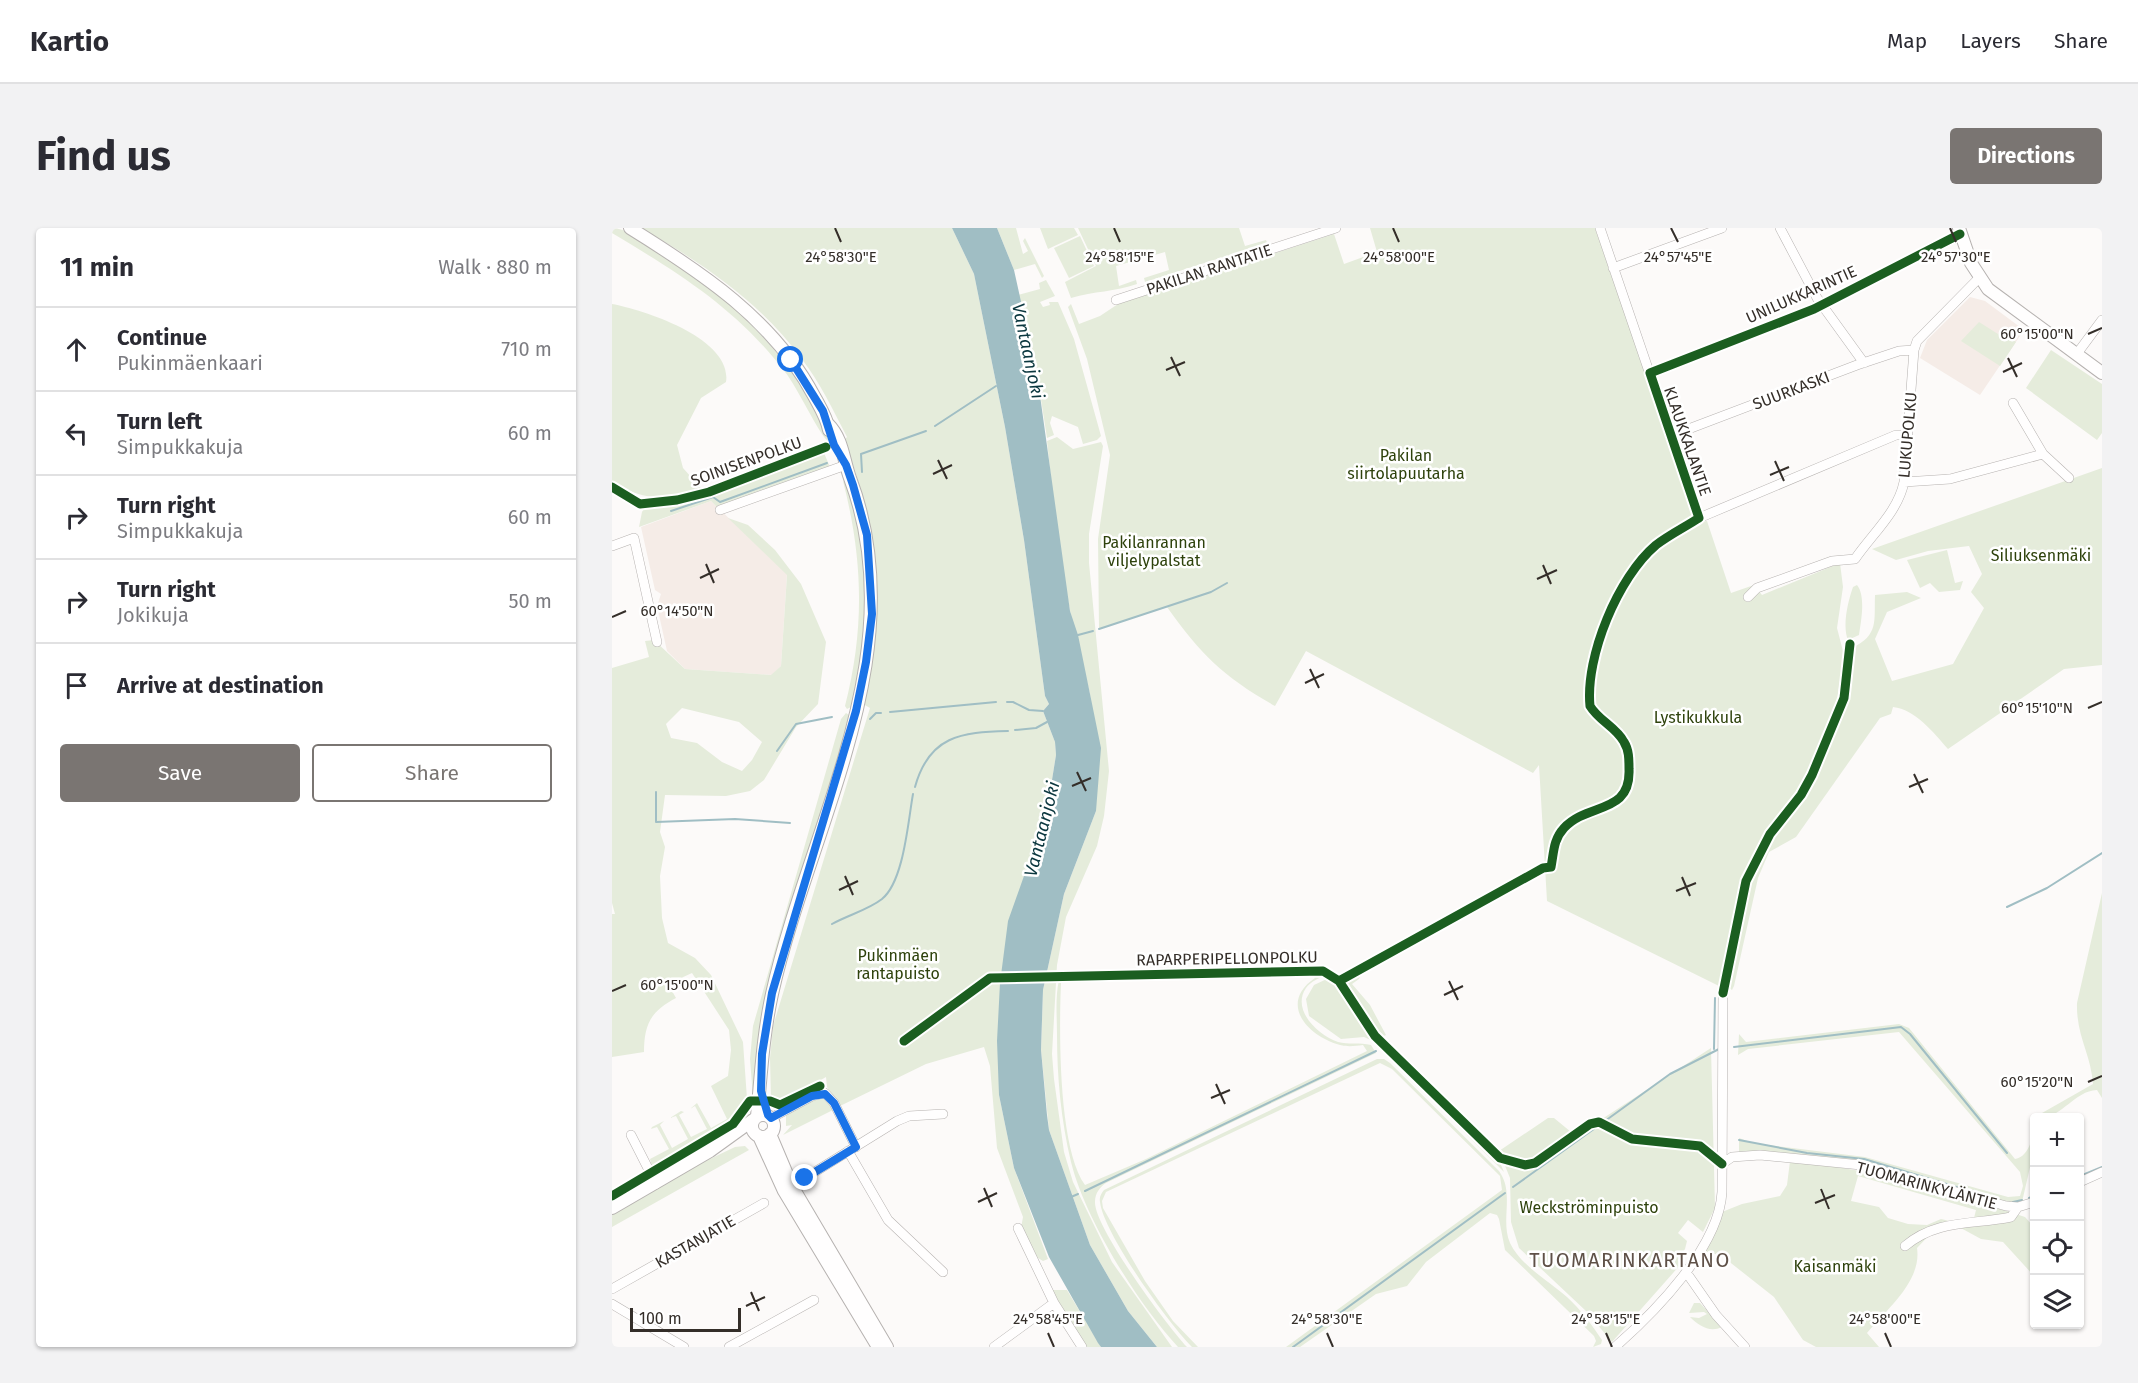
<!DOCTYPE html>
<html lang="en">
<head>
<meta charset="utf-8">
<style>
	body { margin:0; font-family:"Fira Sans",sans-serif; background:#f2f2f3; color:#2b2b33 }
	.controls { position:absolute; right:18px; bottom:18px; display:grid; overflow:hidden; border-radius:6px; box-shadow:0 2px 4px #0004 }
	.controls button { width:54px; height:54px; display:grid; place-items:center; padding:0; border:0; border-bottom:2px solid #e1e1e2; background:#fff; color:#2b2b33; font:30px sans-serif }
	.scale { position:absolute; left:18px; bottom:15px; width:111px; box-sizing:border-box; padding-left:6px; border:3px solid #342e29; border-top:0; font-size:16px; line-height:21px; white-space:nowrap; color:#342e29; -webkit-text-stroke:4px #fff; paint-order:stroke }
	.stop { position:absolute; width:18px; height:18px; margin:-14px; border:4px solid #1a73e8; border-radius:50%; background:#fff }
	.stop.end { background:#1a73e8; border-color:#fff; box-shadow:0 2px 6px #0008 }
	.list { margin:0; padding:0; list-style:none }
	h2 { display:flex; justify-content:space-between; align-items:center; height:78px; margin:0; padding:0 24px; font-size:26px }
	h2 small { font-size:20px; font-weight:400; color:#7c7c81 }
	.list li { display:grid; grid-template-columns:39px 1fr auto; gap:18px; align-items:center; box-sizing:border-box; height:84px; padding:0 24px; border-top:2px solid #e1e1e2 }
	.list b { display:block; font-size:22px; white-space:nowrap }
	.list p { margin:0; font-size:20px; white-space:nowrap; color:#7c7c81 }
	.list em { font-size:20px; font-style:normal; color:#7c7c81 }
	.actions { display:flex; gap:12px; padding:18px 24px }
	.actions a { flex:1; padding:14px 0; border:2px solid #7a7572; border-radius:6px; text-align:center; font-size:21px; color:#7a7572 }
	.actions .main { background:#7a7572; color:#fff }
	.icon { flex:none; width:33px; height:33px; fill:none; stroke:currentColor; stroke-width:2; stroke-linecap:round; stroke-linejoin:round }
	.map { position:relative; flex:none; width:1490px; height:1119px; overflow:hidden; border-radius:6px }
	header { display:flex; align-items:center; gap:36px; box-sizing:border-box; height:84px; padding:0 30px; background:#fff; border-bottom:2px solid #e1e1e2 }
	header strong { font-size:28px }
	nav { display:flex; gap:33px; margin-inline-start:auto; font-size:21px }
	.intro { display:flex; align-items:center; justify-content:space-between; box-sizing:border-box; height:144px; padding:0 36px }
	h1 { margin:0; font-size:42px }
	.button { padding:15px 27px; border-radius:6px; background:#7a7572; color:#fff; font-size:21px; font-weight:700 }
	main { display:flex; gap:36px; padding:0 36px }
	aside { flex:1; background:#fff; border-radius:6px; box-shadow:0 2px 4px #0004 }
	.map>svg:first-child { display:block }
</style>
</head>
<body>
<header>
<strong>Kartio</strong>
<nav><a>Map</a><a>Layers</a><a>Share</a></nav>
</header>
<div class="intro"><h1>Find us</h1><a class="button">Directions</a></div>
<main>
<aside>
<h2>11 min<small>Walk · 880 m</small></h2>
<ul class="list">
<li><svg class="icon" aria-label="ahead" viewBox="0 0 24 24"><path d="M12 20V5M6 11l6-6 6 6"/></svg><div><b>Continue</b><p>Pukinmäenkaari</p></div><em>710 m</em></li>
<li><svg class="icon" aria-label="left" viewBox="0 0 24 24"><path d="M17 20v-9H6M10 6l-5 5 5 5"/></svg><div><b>Turn left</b><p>Simpukkakuja</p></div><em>60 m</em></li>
<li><svg class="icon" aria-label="right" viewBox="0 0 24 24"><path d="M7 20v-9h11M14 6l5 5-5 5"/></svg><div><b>Turn right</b><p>Simpukkakuja</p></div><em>60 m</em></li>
<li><svg class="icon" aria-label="right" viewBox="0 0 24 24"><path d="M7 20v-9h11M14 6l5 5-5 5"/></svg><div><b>Turn right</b><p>Jokikuja</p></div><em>50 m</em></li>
<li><svg class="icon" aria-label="arrive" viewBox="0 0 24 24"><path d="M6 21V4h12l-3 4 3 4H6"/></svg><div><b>Arrive at destination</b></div></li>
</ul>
<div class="actions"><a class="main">Save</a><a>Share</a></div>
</aside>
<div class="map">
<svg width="1490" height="1119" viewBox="0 0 1490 1119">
	<rect width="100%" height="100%" fill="#fcfaf9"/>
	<!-- built -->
	<path fill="#f5ece7" d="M1358 69 1373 73 1412 102 1368 167 1308 130 1315 112Z
		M99 273 175 346 169 438 160 447 73 441 55 423 45 378 49 366 43 362 29 299Z"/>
	<!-- green -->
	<path fill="#e5ecdb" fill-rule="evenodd" d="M0 0C13 0 26 10 37 17 102 55 155 104 196 168 203 179 217 200 216 213 208 208 184 157 173 144 124 80 68 46 0 5Z
		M29 0H340L362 46 393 199 412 312 433 468 437 476 431 483 443 514 444 527 435 583 416 637 387 867 402 940 436 1031 431 1033 426 1030 409 1000 411 989 385 920 378 838 372 819 314 836 228 878 215 859 214 849 177 870 159 872 158 830 161 798 258 480 251 476C273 383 267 301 232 212L235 209C221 182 208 154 189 130 147 73 90 35 29 0Z
		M385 0H404L411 26 416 23 411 13 413 10 432 48 430 50 423 36 402 42Z
		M428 0H462L466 7 436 21Z
		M466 0H627L633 18 654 12 655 15 533 54 532 50 557 42 553 24 504 38 507 58 524 52 525 56C503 64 482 63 459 70L453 54 484 38Z
		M758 0H983L1085 294 1095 293 1119 365 1142 357 1150 367 1228 335 1231 359 1225 400 1232 427 1224 478 1199 542 1151 609 1129 652 1107 758 935 673 927 537 921 545 694 423 663 478C612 449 589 427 555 379L487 401 486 311 498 227 475 131 456 79 459 76 467 96 488 88 506 76 722 6 732 36 765 24Z
		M468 8 482 38 457 50 442 20Z
		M434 52 443 68 428 74 431 79 438 77 437 74H446L462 111 489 208 485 212 471 216 466 199 440 188 438 195 442 207 435 210 425 146 406 67 428 61 427 55Z
		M0 76C33 82 121 111 114 154L89 170 65 217 71 240 89 260C48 272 39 274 0 255Z
		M1367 94 1386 106 1389 103 1404 114 1388 138 1349 113Z
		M1439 122 1490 156V205L1485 212 1414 160Z
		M445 209 461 221 489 214 491 218 477 306V335L497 543 492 588 485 618 454 689 445 737 440 826 442 851 452 924 461 954 500 1034 560 1119H545L516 1083 478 1017 437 902 429 822 431 762 452 666 484 583 478 466 458 383 445 308 435 213Z
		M212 225 218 239 105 279 99 273 27 299 30 284C38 270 63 275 77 272 120 262 162 241 203 226Z
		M1490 240V437L1452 441 1336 521C1322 505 1303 481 1281 479L1279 486 1268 490 1184 609 1157 624 1146 650 1122 758 1120 762 1116 759 1136 657 1150 626 1206 547 1234 476 1240 420C1267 407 1262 393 1263 367L1295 364 1309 370 1275 384 1263 411 1280 453 1341 436 1372 380 1359 364 1370 346 1357 318 1316 323 1284 332 1260 321Z
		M231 253C235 256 238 269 241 277 264 342 253 413 239 479L235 481 233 478C253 400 251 331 231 253Z
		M116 290 136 297 163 322 189 356 214 414 206 476 184 499 152 552 138 563 114 568 53 567 48 604 53 619 48 648 50 690 56 715 83 730 99 747 131 814 135 871 127 886 115 897 41 942 38 931 57 921 45 899 39 901 40 899 52 893 48 897 60 920 76 911 64 888 58 890 69 883 72 884 67 887 79 909 95 901 83 878 78 881 85 875 99 900 115 891 99 858 116 848 119 822 117 802 80 745 56 756 64 770C39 783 32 796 32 824L0 829V686H3L0 675V440L37 429 33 413 42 412 73 441 159 447 169 438 175 347ZM70 480 127 494 150 514 140 532 130 543 110 534 85 515 59 510 54 496Z
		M1335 322 1343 355 1351 353 1348 362 1327 364 1318 355 1308 360 1295 332Z
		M1245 357C1254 368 1249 393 1247 407L1236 412C1230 398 1236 373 1241 359Z
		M234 485 237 487 229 524 208 589 141 870 138 831 141 798 229 491Z
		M1490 665V870L1485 862C1462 863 1450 890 1429 889L1430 885 1481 856C1479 826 1464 808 1465 775Z
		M751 742 747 751 740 756 758 777 774 807 763 812 886 930 892 944 761 813 752 809 729 811 697 788 694 771 702 757 719 749 727 755Z
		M696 744 714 747C708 750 699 753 694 760 679 782 706 807 726 814 736 817 748 814 759 817L764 825 494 955C488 959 483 965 483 974 482 999 555 1098 575 1119H566C526 1076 473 991 459 934 449 892 445 849 445 807 445 789 443 769 447 752L451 749ZM701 747 703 750C666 775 695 808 728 817 736 819 743 818 751 817L755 823 534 931 473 957C446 920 447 802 449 755Z
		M1287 796 1297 800 1403 931C1415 929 1418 916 1422 906V922L1410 974 1396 975 1262 937 1127 925V910L1141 915 1253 929 1396 969 1408 968 1411 958 1408 944 1287 804 1136 821 1126 827 1127 806 1134 814Z
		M1099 820 1103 980 1091 1004 1076 992 1066 1005 1075 1013 1073 1021 1066 1032 1069 1036 1000 1114 974 1083 907 1020 899 994 898 950 887 923 936 890H942L959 904 983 889H993Z
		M765 831H772L778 835 887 943C903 965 888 992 898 1015 909 1038 937 1053 955 1069 969 1082 980 1097 990 1112L989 1116 981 1119 984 1113 982 1108 893 1022 887 991 885 987 878 985 814 1034 795 1058 764 1066 688 1119H674L890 962 888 948 780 841 768 835 494 964 490 973 491 980 533 1053 561 1093 586 1119H580C556 1095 492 1006 488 974 487 969 489 966 492 962Z
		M208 869 215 870 221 882 171 907 180 897 174 898V885Z
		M123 919 133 918 137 922 0 999V986L79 940Z
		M1178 933C1259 940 1336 964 1413 989L1422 999V1048L1391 1014 1369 1011 1347 999 1324 1000 1305 1020C1310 1053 1275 1081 1255 1105L1267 1119H1204L1191 1112 1162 1069 1110 1028 1092 1023 1110 984 1130 976 1168 968 1175 957ZM1246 948 1364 982 1362 990 1342 994 1329 991 1315 997 1296 996 1276 990 1267 979 1239 973Z
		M440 1062H455L489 1119H474L441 1068Z
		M1082 1075H1088L1110 1099C1098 1105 1087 1098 1078 1089L1087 1090 1095 1086 1092 1084 1077 1085Z"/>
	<!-- water -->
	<path fill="#a0bec4" d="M340 0H385L402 42 425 146 458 383 466 407 489 520 484 583 452 666 431 762 429 822 435 887 437 902 478 1017 516 1083 545 1119H489L486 1115 437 1029 402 940 387 867 385 813 388 755 396 693 435 583 444 527 443 514 431 483 437 476 433 468 412 312 393 199 362 46Z"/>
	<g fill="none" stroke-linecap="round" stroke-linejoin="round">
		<!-- stream -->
		<path stroke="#a0bec4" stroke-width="2" d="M323 198 384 158
			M250 244 249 226 314 203
			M59 283 101 269 108 274 215 235
			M487 401 599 364 615 355
			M466 407 481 403
			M395 474H401L417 482 431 483
			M278 484 384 474
			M258 491 264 485H269
			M403 502 424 500 435 494
			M165 523 184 496 220 489
			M303 559C317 508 349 504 396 503
			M44 564V594L123 591 178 595
			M1395 679 1435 660 1490 625
			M220 696C236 687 256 682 270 671 292 653 296 593 301 566
			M776 815 777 814
			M1122 819 1289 799 1298 806 1395 925
			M769 820 771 819
			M1102 821 1103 770
			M993 893 1058 846 1107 821
			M1127 912 1195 925 1252 931 1381 970
			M1468 948 1490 939
			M901 959 986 898
			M473 963 764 823
			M459 969 466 966
			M1417 970 1422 968
			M1401 974 1410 972
			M681 1119 893 965"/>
		<defs>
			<path id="minor" d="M988 0 1087 290 1284 207H1295
				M1168 0 1205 70 1252 135
				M1001 40 1110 0
				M504 72 724 0
				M1464 127 1490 92
				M1038 145 1202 81 1348 6
				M1401 175 1431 226
				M1058 208 1245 137 1287 123 1302 122
				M1292 254 1338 251 1431 226 1457 250
				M108 282 234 237
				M0 318 22 310 45 414
				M1136 369 1145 360 1220 333 1243 331C1260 306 1286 284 1292 254L1302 122 1305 113 1367 50
				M159 890 200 868 213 865 222 875 244 919
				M19 907 44 956
				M236 923 276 992 331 1044
				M1110 936 1120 929 1148 927 1249 937 1394 978 1406 979 1422 974
				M193 950 285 893 297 888 331 886
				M1468 954 1490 944
				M406 1000 442 1075 470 1119
				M1293 1018C1325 991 1361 997 1399 989L1406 979
				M1074 1044 1104 1087 1133 1119
				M0 1061 152 975
				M0 1076 72 1119
				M117 1119 202 1072
				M382 1119 442 1075
				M1003 1119C1043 1084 1107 1019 1110 964L1111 765"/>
			<path id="major" d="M18 0C89 44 162 92 202 168 208 179 215 190 217 202
				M1347 0 1359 35 1376 61 1490 145
				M140 898a11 11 0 1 1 22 0a11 11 0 1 1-22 0Z
				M145 888C149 847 151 807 160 766 197 598 304 425 238 250 231 231 231 211 216 196
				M158 906 180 958 275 1119
				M147 908 172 963 266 1119
				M0 980 98 923 141 892"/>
		</defs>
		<!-- minor casing -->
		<use href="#minor" stroke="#b6b2b0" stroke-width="10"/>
		<!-- major casing -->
		<use href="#major" stroke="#b6b2b0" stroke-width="14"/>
		<!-- minor -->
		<use href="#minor" stroke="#fffefe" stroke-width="9"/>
		<!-- major -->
		<use href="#major" stroke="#fffefe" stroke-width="12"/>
		<defs>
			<path id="cycleway" d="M0 259 28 276 65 272 97 264 214 219
				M727 753 931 640 939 639C942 624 941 612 952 600 976 574 1019 587 1017 541 1017 531 1017 522 1012 514 1004 499 987 493 978 478 973 429 1006 349 1044 317 1057 307 1073 299 1087 290L1038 145 1202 81 1348 6
				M1111 765 1134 653 1158 606 1189 567 1200 547 1232 470 1238 416
				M292 813 378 750 711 743 727 753 763 808 888 930 913 937 923 935 978 896 987 894 1020 911 1088 918 1110 936
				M0 968 121 896 138 873H158L168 877 208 858"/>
		</defs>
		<!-- cycleway casing -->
		<use href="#cycleway" stroke="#fff" stroke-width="13"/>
		<!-- cycleway -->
		<use href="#cycleway" stroke="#1b5e20" stroke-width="9"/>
	</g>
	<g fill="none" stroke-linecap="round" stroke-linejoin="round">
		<!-- route -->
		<path stroke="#1a73e8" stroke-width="8" d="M179 132 211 183 222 217 234 237 241 257 255 307 260 386 254 434 244 483 160 765 150 826 149 863 156 887 159 890 200 868 213 866 222 875 244 919 193 950"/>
	</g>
	<!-- ticks -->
	<path fill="none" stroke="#342e29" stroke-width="2" d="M223 0 229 14M502 0 508 14M781 0 787 14M1059 0 1066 14M1338 0 1344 14M1476 106 1490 100M559 129 568 148M1396 130 1405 149M554 142 573 134M1391 144 1410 135M326 232 335 251M1163 233 1172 253M321 246 340 237M1158 247 1177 239M94 336 102 355M931 337 939 356M88 350 107 341M925 351 945 342M0 389 14 383M698 441 707 460M693 455 712 446M1476 480 1490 474M465 544 474 563M1302 546 1311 565M460 558 479 550M1297 559 1316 551M233 648 241 667M1070 649 1078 668M227 662 246 653M1064 663 1084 655M837 753 846 772M0 763 14 757M832 767 851 758M1476 854 1490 848M604 856 613 876M599 870 618 862M372 960 380 979M1209 961 1217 981M366 974 385 965M1203 975 1223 967M139 1064 147 1083M134 1078 153 1069M436 1105 442 1119M715 1105 721 1119M994 1105 1000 1119M1273 1105 1279 1119"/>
	<g text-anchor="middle" stroke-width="5" stroke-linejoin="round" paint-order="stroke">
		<!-- street labels -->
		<g font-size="16" fill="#342e29" stroke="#fff">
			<text transform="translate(597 41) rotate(-18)" y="6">PAKILAN RANTATIE</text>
			<text transform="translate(1189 66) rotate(-24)" y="6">UNILUKKARINTIE</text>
			<text transform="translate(1179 162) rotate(-21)" y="6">SUURKASKI</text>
			<text transform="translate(1295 207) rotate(-85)" y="6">LUKUPOLKU</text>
			<text transform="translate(1076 213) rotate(71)" y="6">KLAUKKALANTIE</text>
			<text transform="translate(134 233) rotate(-20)" y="6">SOINISENPOLKU</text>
			<text transform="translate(615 730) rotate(-1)" y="6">RAPARPERIPELLONPOLKU</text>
			<text transform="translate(1315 957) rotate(15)" y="6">TUOMARINKYLÄNTIE</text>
			<text transform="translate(83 1013) rotate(-30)" y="6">KASTANJATIE</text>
		</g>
		<!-- park labels -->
		<g font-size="16" fill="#2e420c" stroke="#fff">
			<text x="794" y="233">Pakilan<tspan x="794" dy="18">siirtolapuutarha</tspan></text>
			<text x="542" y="320">Pakilanrannan<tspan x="542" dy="18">viljelypalstat</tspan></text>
			<text x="1429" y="333">Siliuksenmäki</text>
			<text x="1086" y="495">Lystikukkula</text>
			<text x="286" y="733">Pukinmäen<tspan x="286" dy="18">rantapuisto</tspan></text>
			<text x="977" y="985">Weckströminpuisto</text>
			<text x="1223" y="1044">Kaisanmäki</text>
		</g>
		<!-- water labels -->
		<g font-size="18" font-style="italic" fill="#0b373f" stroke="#fff">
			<text transform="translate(416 123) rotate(78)" y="6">Vantaanjoki</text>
			<text transform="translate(430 601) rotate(-76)" y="6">Vantaanjoki</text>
		</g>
		<!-- quarter labels -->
		<g font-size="20" letter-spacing="1.5" fill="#5f5148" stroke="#fff">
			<text x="1018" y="1039">TUOMARINKARTANO</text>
		</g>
	</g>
	<g font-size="15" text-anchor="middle" fill="#342e29" stroke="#fff" stroke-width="5" stroke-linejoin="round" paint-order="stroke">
		<text x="229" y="34">24°58'30"E</text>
		<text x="508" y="34">24°58'15"E</text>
		<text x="787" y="34">24°58'00"E</text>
		<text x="1066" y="34">24°57'45"E</text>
		<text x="1344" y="34">24°57'30"E</text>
		<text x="1425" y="111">60°15'00"N</text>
		<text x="65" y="388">60°14'50"N</text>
		<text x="1425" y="485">60°15'10"N</text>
		<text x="65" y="762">60°15'00"N</text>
		<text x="1425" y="859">60°15'20"N</text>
		<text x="436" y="1096">24°58'45"E</text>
		<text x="715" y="1096">24°58'30"E</text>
		<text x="994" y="1096">24°58'15"E</text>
		<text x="1273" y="1096">24°58'00"E</text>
	</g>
</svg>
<div class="controls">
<button>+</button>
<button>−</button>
<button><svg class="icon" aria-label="locate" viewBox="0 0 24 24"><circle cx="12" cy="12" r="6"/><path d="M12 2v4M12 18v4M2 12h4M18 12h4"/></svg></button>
<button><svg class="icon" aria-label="layers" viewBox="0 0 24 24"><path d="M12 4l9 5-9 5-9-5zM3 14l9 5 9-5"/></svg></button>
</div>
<div class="scale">100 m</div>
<div class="stop" style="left:179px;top:132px"></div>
<div class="stop end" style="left:193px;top:950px"></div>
</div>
</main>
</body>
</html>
